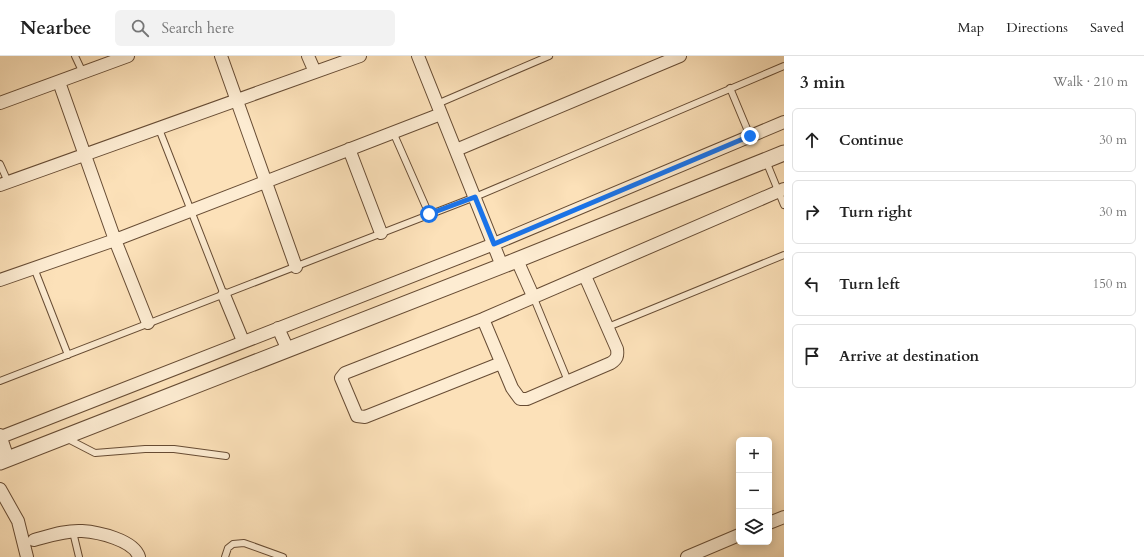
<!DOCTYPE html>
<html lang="en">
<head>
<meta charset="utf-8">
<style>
	body { margin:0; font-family:Cardo,serif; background:#f2f2f2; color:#222 }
	.controls { position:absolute; right:12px; bottom:12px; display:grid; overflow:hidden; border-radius:6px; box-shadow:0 2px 10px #0003 }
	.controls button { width:36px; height:36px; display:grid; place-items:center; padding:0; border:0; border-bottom:1px solid #e0e0e0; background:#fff; color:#222; font:20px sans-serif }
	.stop { position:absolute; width:12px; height:12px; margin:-9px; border:3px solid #1a73e8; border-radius:50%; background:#fff }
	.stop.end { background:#1a73e8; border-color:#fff; box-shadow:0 1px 4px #0008 }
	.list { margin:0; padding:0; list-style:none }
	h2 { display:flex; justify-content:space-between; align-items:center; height:52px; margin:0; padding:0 16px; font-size:17px }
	h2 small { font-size:13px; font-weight:400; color:#767676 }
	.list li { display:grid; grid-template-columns:26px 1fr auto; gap:12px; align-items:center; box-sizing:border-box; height:64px; margin:0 8px 8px; padding:0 8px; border:1px solid #e0e0e0; border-radius:6px }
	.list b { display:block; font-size:15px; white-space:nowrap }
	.list em { font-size:13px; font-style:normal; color:#767676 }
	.icon { flex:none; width:22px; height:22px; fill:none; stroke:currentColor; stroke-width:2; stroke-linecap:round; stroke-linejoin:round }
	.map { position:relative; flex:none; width:784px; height:501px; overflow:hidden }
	header { display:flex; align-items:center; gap:24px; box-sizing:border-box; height:56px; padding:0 20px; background:#fff; border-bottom:1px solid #e0e0e0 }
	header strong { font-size:19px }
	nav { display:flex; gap:22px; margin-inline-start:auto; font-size:14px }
	.search { width:280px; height:36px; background:#f2f2f2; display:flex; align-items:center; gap:10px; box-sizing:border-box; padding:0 14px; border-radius:6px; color:#767676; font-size:15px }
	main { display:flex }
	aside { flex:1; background:#fff }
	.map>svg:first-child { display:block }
</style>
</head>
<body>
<header>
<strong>Nearbee</strong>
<div class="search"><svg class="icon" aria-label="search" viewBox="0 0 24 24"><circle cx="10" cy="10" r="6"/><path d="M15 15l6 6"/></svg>Search here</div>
<nav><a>Map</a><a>Directions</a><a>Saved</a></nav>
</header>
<main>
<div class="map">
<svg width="784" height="501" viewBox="0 0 784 501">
	<rect width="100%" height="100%" fill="#fce1b9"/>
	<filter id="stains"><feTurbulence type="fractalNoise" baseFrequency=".005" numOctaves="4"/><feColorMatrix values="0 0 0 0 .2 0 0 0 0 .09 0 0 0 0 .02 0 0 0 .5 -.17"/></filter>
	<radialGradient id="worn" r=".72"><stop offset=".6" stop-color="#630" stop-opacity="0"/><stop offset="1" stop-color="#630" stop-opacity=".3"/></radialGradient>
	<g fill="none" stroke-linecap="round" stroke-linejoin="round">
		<defs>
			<path id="service" d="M75 0 83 17
				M730 32 750 80
				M437 48 549 0
				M159 73 224 239
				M393 76 429 158
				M766 105 784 149
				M0 108 8 126
				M34 212 68 299
				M533 240 568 325
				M608 271 784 199
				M0 325 475 141 784 10
				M66 382 95 397 145 393H174L226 400
				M73 476 79 501
				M225 501 228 492 233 488 244 487 283 501"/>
			<path id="minor" d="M221 0 296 211
				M308 0 315 16
				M418 0 502 210
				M59 26 115 184 148 267
				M0 47 128 0
				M349 93 381 177
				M456 94 680 0
				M0 129 360 0
				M517 204 533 240
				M0 224 115 184 441 58
				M224 239 243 285
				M483 263 512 332 520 343H527L611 307C617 303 618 300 617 293L585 220
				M278 272 288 294
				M501 307 365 361 357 360 341 322 345 317 483 263 784 133
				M0 379 8 403
				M1 381 494 188 784 66
				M0 433 18 465 27 501
				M769 467 784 461
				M34 484C49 480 66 474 82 475 98 476 134 484 139 501
				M687 501 739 479"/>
			<path id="tertiary" d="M0 406 517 204 784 97"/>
		</defs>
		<!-- service casing -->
		<use href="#service" stroke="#674c34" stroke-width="8"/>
		<!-- minor casing -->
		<use href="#minor" stroke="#674c34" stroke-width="14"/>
		<!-- tertiary casing -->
		<use href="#tertiary" stroke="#674c34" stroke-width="17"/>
		<!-- service -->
		<use href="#service" stroke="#fdecd2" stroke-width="6"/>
		<!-- minor -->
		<use href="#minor" stroke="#fdecd2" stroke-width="12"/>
		<!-- tertiary -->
		<use href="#tertiary" stroke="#fdecd2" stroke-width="15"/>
	</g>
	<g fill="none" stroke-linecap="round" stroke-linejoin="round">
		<!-- route -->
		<path stroke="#1a73e8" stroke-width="5" d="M429 158 475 141 494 188 750 80"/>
	</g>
	<rect width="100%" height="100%" filter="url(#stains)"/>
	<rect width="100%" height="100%" fill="url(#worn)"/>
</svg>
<div class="controls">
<button>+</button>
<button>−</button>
<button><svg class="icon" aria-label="layers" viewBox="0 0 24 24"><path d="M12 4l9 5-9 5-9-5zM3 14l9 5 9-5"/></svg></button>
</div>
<div class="stop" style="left:429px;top:158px"></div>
<div class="stop end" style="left:750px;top:80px"></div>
</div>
<aside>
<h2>3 min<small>Walk · 210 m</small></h2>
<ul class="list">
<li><svg class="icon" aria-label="ahead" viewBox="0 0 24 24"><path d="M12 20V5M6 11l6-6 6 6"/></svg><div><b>Continue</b></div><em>30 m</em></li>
<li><svg class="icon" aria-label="right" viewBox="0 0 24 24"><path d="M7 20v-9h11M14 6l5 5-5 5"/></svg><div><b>Turn right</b></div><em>30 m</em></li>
<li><svg class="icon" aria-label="left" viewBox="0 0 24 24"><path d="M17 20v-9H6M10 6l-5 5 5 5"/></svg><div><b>Turn left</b></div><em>150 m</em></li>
<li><svg class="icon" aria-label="arrive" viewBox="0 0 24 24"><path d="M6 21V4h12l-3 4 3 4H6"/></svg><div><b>Arrive at destination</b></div></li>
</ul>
</aside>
</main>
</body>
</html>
